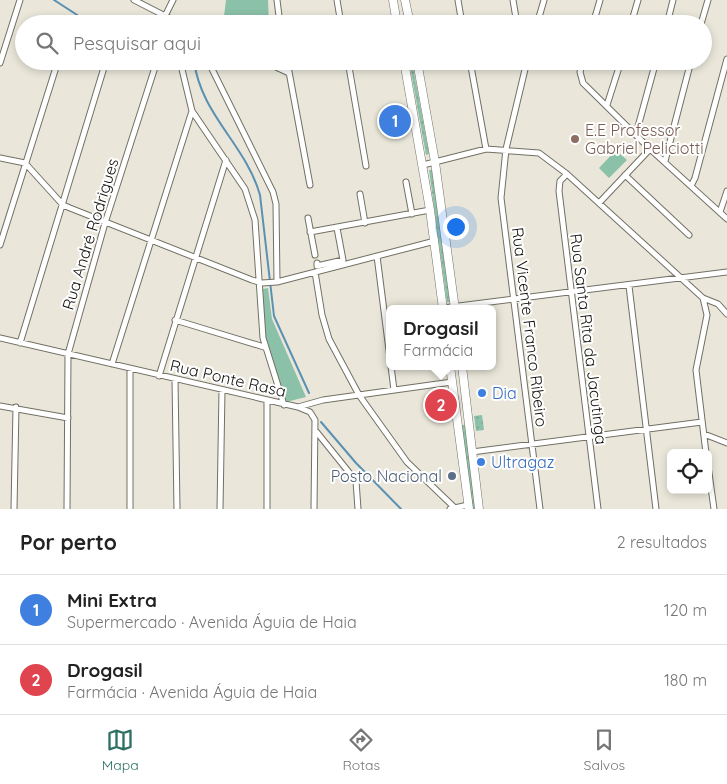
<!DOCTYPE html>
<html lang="pt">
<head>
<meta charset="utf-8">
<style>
	body { margin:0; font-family:Quicksand,sans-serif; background:#f6f6f6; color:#222 }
	.controls { position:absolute; right:15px; bottom:15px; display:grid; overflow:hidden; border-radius:8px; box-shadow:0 2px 8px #0003 }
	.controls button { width:45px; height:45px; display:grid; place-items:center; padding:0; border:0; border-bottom:1px solid #e0e0e0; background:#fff; color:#222; font:25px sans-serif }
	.you { position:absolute; left:455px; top:226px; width:18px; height:18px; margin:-12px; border:4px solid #fff; border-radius:50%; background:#1a73e8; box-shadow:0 0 0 8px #1a73e833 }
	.badge { display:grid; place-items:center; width:32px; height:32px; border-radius:50%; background:#2d7164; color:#fff; font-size:16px; font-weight:700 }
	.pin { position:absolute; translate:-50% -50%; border:2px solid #fff; box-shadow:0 1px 5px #0006 }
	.popup { position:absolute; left:386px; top:305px; width:110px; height:65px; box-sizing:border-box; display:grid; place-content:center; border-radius:8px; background:#fff; filter:drop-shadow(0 1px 4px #0005); font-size:16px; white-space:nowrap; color:#767676 }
	.popup b { font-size:19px; color:#222 }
	.popup::after { content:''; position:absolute; left:50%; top:100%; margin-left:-10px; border:10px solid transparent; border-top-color:#fff }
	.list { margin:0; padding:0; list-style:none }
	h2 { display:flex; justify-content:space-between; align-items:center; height:65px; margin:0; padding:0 20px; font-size:21px }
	h2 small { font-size:16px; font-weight:400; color:#767676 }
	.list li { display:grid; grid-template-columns:32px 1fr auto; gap:15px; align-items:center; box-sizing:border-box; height:70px; padding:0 20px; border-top:1px solid #e0e0e0 }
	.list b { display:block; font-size:19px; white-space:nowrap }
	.list p { margin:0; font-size:16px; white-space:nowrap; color:#767676 }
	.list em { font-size:16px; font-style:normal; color:#767676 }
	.icon { flex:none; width:28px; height:28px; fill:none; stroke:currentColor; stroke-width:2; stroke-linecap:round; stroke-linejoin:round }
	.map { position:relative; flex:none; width:727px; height:509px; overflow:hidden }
	.search { position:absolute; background:#fff; box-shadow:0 2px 8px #0003; left:15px; right:15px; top:15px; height:55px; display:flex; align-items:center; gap:12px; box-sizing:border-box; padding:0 18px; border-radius:28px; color:#767676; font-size:19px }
	.sheet { height:205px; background:#fff }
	nav { display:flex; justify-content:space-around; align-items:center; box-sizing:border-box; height:70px; border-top:1px solid #e0e0e0; background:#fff; font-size:14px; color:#767676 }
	nav a { display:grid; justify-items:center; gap:2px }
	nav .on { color:#2d7164 }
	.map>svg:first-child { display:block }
</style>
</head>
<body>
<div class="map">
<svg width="727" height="509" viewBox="0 0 727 509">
	<defs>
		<pattern id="garden-dots" width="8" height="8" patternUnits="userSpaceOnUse" patternTransform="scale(1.25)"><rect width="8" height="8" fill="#8bc1a8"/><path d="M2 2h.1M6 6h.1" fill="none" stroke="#77a58f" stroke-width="1.8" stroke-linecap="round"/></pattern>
	</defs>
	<rect width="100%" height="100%" fill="#eae7da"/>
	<!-- green -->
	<path fill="#8bc1a8" d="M226 0H268L269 24H223Z
		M616 150 627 160 609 178 599 168Z
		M268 288 272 319 306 397 286 402 265 340 263 289Z"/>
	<!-- garden -->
	<path fill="url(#garden-dots)" d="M409 61H412L429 154 426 155Z
		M429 170H432L450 302H447Z
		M482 415 484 430 476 431 474 416Z
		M461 425H465L475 509H472Z"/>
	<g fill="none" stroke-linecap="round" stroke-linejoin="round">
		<!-- stream -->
		<path stroke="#5a91b3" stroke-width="2" d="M54 0 88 22C114 18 134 17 159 24
			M194 61C201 115 246 145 260 195L274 316 309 393
			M321 422 356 463 401 509"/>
		<defs>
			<path id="street" d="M134 0 181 24
				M277 0 280 24
				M337 0 341 24
				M458 0 462 24
				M513 0 517 24
				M165 16 173 0
				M537 24 544 0
				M593 24 600 0
				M631 24 638 0
				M667 24 673 0
				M701 24 708 0
				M180 61 192 111 245 189 255 220 263 338 284 405
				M208 61 273 192 276 204 277 282
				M263 61 289 73
				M287 61 310 185
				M348 61 366 166
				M470 61 486 149
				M527 61 506 149 501 198 540 509
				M583 61 580 72 583 83 650 149 727 219
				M0 63 20 0
				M607 105 621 61
				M636 134 656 61
				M0 158 25 163 63 205 70 208 252 280 262 283 277 282 435 241
				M665 161 691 61
				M423 165 486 149 539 153 567 174 703 298 718 304 727 314
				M567 174 560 181 559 191 598 509
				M625 175 689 235
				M406 182 412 214
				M691 186 695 178 727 59
				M360 194 365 223
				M599 203 650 149
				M720 212 727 191
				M308 218 315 255
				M310 232 430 210
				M0 245 58 61
				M377 256 390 358
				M317 263V266L343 260 337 228
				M315 272 322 315 329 339 359 395 407 462 455 508
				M629 286 656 509
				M703 298 707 315 696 370 706 453
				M443 308 727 272
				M175 320 264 347
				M0 338 298 407 323 400 452 382
				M20 343 106 61
				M112 364 192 111
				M391 366 394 390
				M130 369V509
				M159 376 226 160
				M175 379 177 509
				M0 406 68 418
				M298 407 310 412 315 420 314 509
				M315 430 356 481 358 509
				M704 434 727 443
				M472 452 702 422
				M708 466 714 509
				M14 509 16 407
				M67 509 68 354 105 223 157 61
				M220 509 222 390
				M267 509V400
				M450 509 468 505"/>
			<path id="secondary" d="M393 0 397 24
				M405 0 410 24
				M404 61 430 210 443 309
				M417 61 435 162 455 309
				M450 366 469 509
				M462 366 479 509"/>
		</defs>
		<!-- street casing -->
		<use href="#street" stroke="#727065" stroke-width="7"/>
		<!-- secondary casing -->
		<use href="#secondary" stroke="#727065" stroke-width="9"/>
		<!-- street -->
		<use href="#street" stroke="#fff" stroke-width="5"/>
		<!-- secondary -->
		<use href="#secondary" stroke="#fff" stroke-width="8"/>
	</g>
	<!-- markers -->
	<circle fill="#8d6e63" stroke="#fff" stroke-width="2" cx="575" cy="139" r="5"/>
	<g fill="#3f7fe0" stroke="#fff" stroke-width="2">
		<circle cx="482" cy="393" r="5"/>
		<circle cx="481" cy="462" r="5"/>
	</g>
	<circle fill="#5c6f8a" stroke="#fff" stroke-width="2" cx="452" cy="476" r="5"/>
	<g text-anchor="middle" stroke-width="4" stroke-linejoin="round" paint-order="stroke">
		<!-- education labels -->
		<g font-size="16" fill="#785e54" stroke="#fff" text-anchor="start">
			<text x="585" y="136">E.E Professor<tspan x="585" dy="18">Gabriel Peliciotti</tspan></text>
		</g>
		<!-- street labels -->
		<g font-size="16" fill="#12110d" stroke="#fff">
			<text transform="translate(90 234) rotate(-73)" y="6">Rua André Rodrigues</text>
			<text transform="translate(530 327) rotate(83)" y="6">Rua Vicente Franco Ribeiro</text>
			<text transform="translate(589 339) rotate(83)" y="6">Rua Santa Rita da Jacutinga</text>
			<text transform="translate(228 378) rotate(13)" y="6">Rua Ponte Rasa</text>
		</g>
		<!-- shop labels -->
		<g font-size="16" fill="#366cbe" stroke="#fff" text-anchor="start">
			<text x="492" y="399">Dia</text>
			<text x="491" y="468">Ultragaz</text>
		</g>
		<!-- service labels -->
		<g font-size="16" fill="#4e5e75" stroke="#fff" text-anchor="end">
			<text x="442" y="482">Posto Nacional</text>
		</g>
	</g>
</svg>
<div class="controls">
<button><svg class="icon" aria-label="locate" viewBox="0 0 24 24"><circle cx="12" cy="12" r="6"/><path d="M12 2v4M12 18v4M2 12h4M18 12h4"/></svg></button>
</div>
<div class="you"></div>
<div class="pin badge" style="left:395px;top:121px;background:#3f7fe0">1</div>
<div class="pin badge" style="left:441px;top:405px;background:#e0444e">2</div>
<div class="popup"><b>Drogasil</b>Farmácia</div>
<div class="search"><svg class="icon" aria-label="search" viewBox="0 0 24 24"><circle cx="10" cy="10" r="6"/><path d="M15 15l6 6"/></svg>Pesquisar aqui</div>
</div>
<section class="sheet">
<h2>Por perto<small>2 resultados</small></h2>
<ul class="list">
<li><span class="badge" style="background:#3f7fe0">1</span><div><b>Mini Extra</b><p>Supermercado · Avenida Águia de Haia</p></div><em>120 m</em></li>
<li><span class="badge" style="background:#e0444e">2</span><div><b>Drogasil</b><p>Farmácia · Avenida Águia de Haia</p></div><em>180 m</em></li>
</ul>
</section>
<nav>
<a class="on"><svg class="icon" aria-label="map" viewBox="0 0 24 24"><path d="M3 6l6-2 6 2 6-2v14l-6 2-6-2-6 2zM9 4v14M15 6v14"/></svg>Mapa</a>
<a><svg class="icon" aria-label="directions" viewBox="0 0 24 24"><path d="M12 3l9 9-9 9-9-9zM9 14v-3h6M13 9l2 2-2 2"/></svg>Rotas</a>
<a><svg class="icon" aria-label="saved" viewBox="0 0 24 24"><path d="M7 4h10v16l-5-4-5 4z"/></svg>Salvos</a>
</nav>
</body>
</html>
